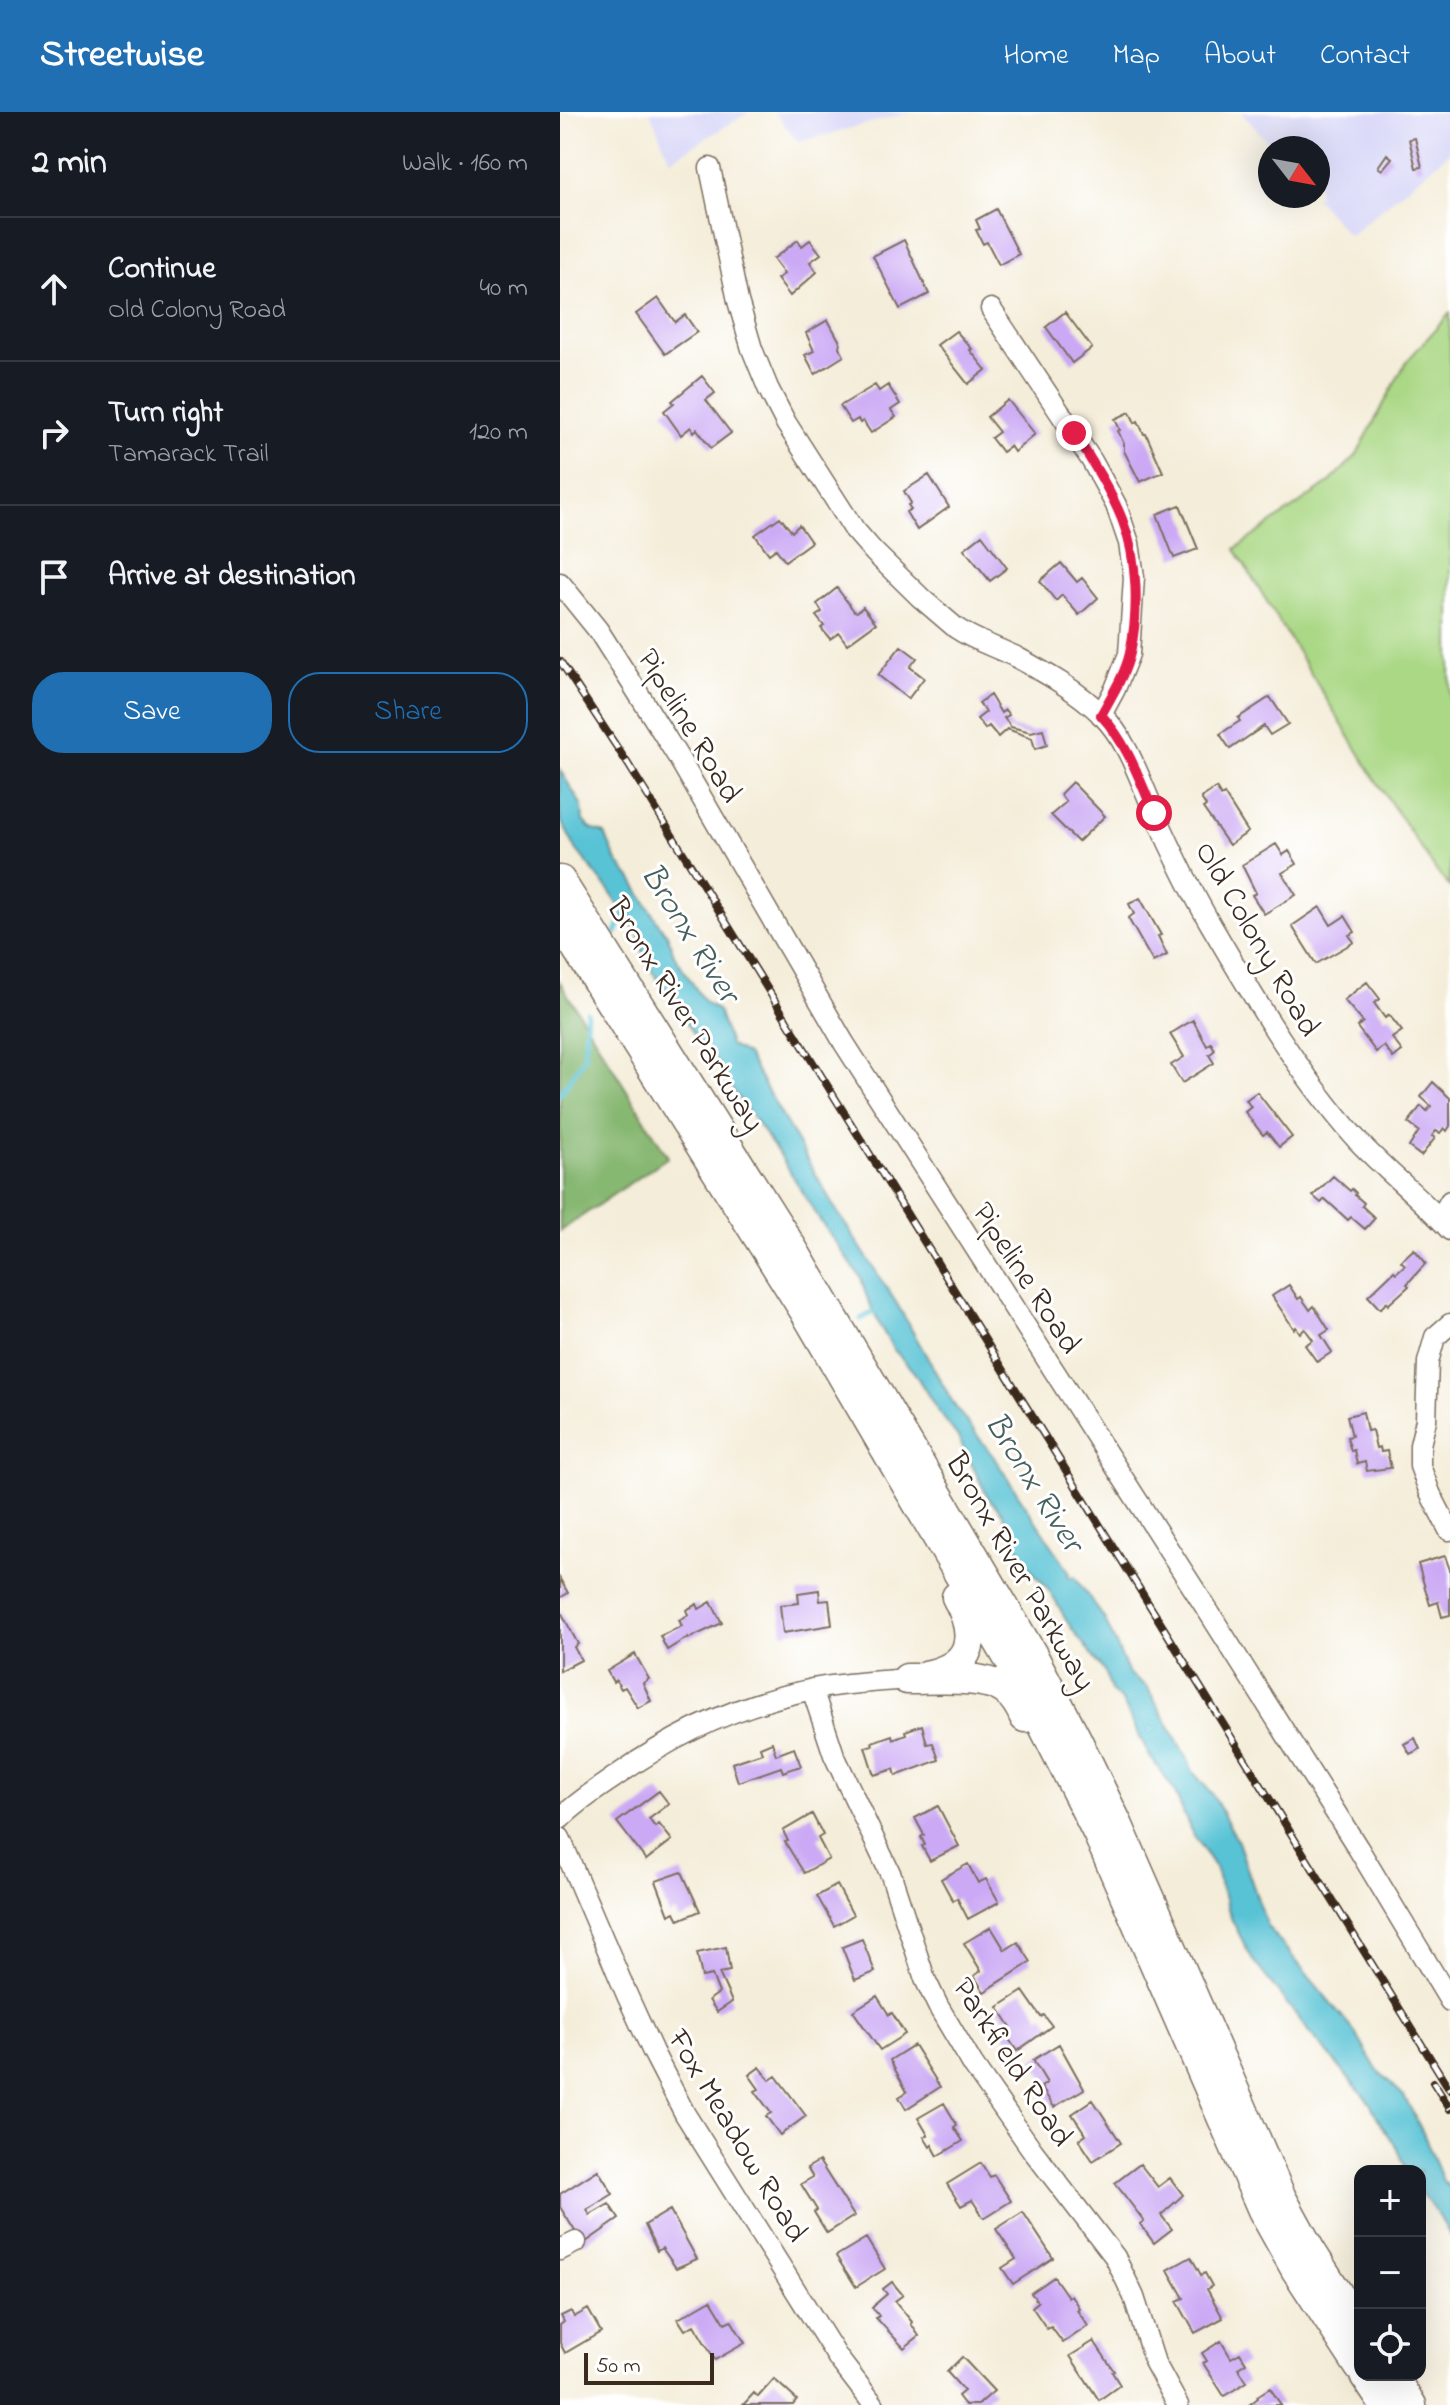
<!DOCTYPE html>
<html lang="en">
<head>
<meta charset="utf-8">
<style>
	body { margin:0; font-family:"Indie Flower",sans-serif; background:#20242c; color:#f1f3f6 }
	.controls { position:absolute; right:24px; bottom:24px; display:grid; overflow:hidden; border-radius:16px; box-shadow:0 8px 32px #0002 }
	.controls button { width:72px; height:72px; display:grid; place-items:center; padding:0; border:0; border-bottom:2px solid #363941; background:#171b24; color:#f1f3f6; font:40px sans-serif }
	.compass { position:absolute; left:698px; top:24px; width:72px; height:72px; border-radius:50%; background:#171b24; box-shadow:0 8px 32px #0002; rotate:121deg }
	.scale { position:absolute; left:24px; bottom:20px; width:130px; box-sizing:border-box; padding-left:8px; border:4px solid #3b2a1e; border-top:0; font-size:22px; line-height:28px; white-space:nowrap; color:#3b2a1e; -webkit-text-stroke:6px #fff; paint-order:stroke }
	.stop { position:absolute; width:24px; height:24px; margin:-18px; border:6px solid #e11d48; border-radius:50%; background:#fff }
	.stop.end { background:#e11d48; border-color:#fff; box-shadow:0 2px 8px #0008 }
	.list { margin:0; padding:0; list-style:none }
	h2 { display:flex; justify-content:space-between; align-items:center; height:104px; margin:0; padding:0 32px; font-size:34px }
	h2 small { font-size:26px; font-weight:400; color:#9ea1a6 }
	.list li { display:grid; grid-template-columns:52px 1fr auto; gap:24px; align-items:center; box-sizing:border-box; height:144px; padding:0 32px; border-top:2px solid #363941 }
	.list b { display:block; font-size:30px; white-space:nowrap }
	.list p { margin:0; font-size:26px; white-space:nowrap; color:#9ea1a6 }
	.list em { font-size:26px; font-style:normal; color:#9ea1a6 }
	.actions { display:flex; gap:16px; padding:24px 32px }
	.actions a { flex:1; padding:18px 0; border:2px solid #1f6fb2; border-radius:32px; text-align:center; font-size:28px; color:#1f6fb2 }
	.actions .main { background:#1f6fb2; color:#fff }
	.icon { flex:none; width:44px; height:44px; fill:none; stroke:currentColor; stroke-width:2; stroke-linecap:round; stroke-linejoin:round }
	.map { position:relative; flex:none; width:890px; height:2293px; overflow:hidden }
	header { display:flex; align-items:center; gap:48px; box-sizing:border-box; height:112px; padding:0 40px; background:#1f6fb2; color:#fff }
	header strong { font-size:38px }
	nav { display:flex; gap:44px; margin-inline-start:auto; font-size:28px }
	main { display:flex }
	aside { flex:1; background:#171b24 }
	.map>svg:first-child { display:block }
</style>
</head>
<body>
<header>
<strong>Streetwise</strong>
<nav><a>Home</a><a>Map</a><a>About</a><a>Contact</a></nav>
</header>
<main>
<aside>
<h2>2 min<small>Walk · 160 m</small></h2>
<ul class="list">
<li><svg class="icon" aria-label="ahead" viewBox="0 0 24 24"><path d="M12 20V5M6 11l6-6 6 6"/></svg><div><b>Continue</b><p>Old Colony Road</p></div><em>40 m</em></li>
<li><svg class="icon" aria-label="right" viewBox="0 0 24 24"><path d="M7 20v-9h11M14 6l5 5-5 5"/></svg><div><b>Turn right</b><p>Tamarack Trail</p></div><em>120 m</em></li>
<li><svg class="icon" aria-label="arrive" viewBox="0 0 24 24"><path d="M6 21V4h12l-3 4 3 4H6"/></svg><div><b>Arrive at destination</b></div></li>
</ul>
<div class="actions"><a class="main">Save</a><a>Share</a></div>
</aside>
<div class="map">
<svg width="890" height="2293" viewBox="0 0 890 2293">
	<rect width="100%" height="100%" fill="#fff"/>
	<filter id="ink" filterUnits="userSpaceOnUse"><feTurbulence type="fractalNoise" baseFrequency=".0125" numOctaves="2"/><feDisplacementMap in="SourceGraphic" scale="16" xChannelSelector="R" yChannelSelector="G"/><feConvolveMatrix kernelMatrix="1 2 1 2 8 2 1 2 1" color-interpolation-filters="sRGB"/></filter>
	<filter id="wash" filterUnits="userSpaceOnUse"><feTurbulence type="fractalNoise" baseFrequency=".006" numOctaves="4" result="noise"/><feDisplacementMap in="SourceGraphic" scale="32" xChannelSelector="R" yChannelSelector="G"/><feGaussianBlur stdDeviation="1.8" result="paint"/><feColorMatrix in="noise" values="0 0 0 0 0 0 0 0 0 0 0 0 0 0 0 0 0 1.4 0 .05"/><feComposite in="paint" operator="in"/></filter>
	<g filter="url(#wash)">
		<rect width="100%" height="100%" fill="#f4edd9"/>
		<!-- built -->
		<path fill="#d8d7f8" d="M90 0H189L110 48Z
			M214 0H352L239 30Z
			M681 0H890V40L789 124 754 84H758V36H713Z"/>
		<!-- green -->
		<path fill="#aad885" stroke="#728152" stroke-width="2" d="M890 201V775L877 760 815 667 675 437 770 370 796 344 846 250Z"/>
		<!-- forest -->
		<path fill="#87b872" stroke="#617148" stroke-width="2" d="M0 870 108 1045 0 1119Z"/>
		<!-- water -->
		<path fill="#59c3d5" stroke="#4a767a" stroke-width="2" d="M0 658 22 694 23 709 31 717 45 722 57 750 72 767 100 814 107 822 114 843 144 889 158 899 170 933 187 943 275 1096 337 1192 396 1296 433 1344 510 1461 508 1463 511 1466 514 1464 544 1506 569 1562 587 1575 629 1650 632 1659 653 1683 678 1730 707 1814 795 1920 817 1958 844 1984 863 2021 883 2069 890 2075V2123L879 2104 860 2080V2059H846L838 2036 822 2014 810 1991 748 1918 692 1847 671 1806 655 1756 631 1719 614 1678 589 1643 562 1589 551 1579 546 1562 512 1517 488 1477 472 1459 452 1424 442 1400 429 1387 398 1325 376 1296 354 1260 334 1238 320 1214 306 1183 301 1166 259 1107 221 1045 165 967 158 951 144 937 86 850 78 822 50 780 16 737 0 707Z"/>
		<g fill="none" stroke-linecap="round" stroke-linejoin="round">
			<!-- stream -->
			<path stroke="#59c3d5" stroke-width="5" d="M56 821 66 796
				M0 982 24 946 27 900
				M301 1207 317 1198"/>
		</g>
		<g id="blocks">
			<!-- building -->
			<path fill="#cba9f4" d="M855 26 862 55 856 56 849 27Z
				M827 42 832 46 822 58 818 55Z
				M436 97 459 142 439 153 427 130 423 132 416 118 420 117 416 108Z
				M238 128 242 134 250 128 261 142 250 150 257 160 230 184 217 167 224 162 213 147Z
				M344 128 369 182 340 197 313 144Z
				M98 186 115 210 125 203 137 220 105 242 76 202Z
				M505 200 532 236 512 251 486 215Z
				M268 208 280 230 279 235 284 244 255 262 245 243 254 239 246 221Z
				M396 219 412 237 410 238 426 258 408 272 377 233Z
				M142 264 155 281 146 288 171 321 151 336 137 317 134 320 131 315 121 323 104 299 114 291 112 289Z
				M315 273 319 279 328 273 340 292 331 298 336 305 311 321 303 309 300 311 298 307 291 311 280 294Z
				M448 288 475 322 454 340 450 334 442 340 431 326 439 320 427 305Z
				M570 300 575 311 578 309 584 322H586L603 360 580 370 564 339V332L558 319 560 318 555 307Z
				M369 363 389 395 357 418 346 400 351 397 348 393 351 391 344 379Z
				M620 393 638 437 614 446 597 402Z
				M220 405 232 420 239 413 251 430 225 449 216 437 209 442 195 423Z
				M422 423 447 456 430 469 404 437Z
				M501 451 517 470 522 466 538 486 519 503 502 483 496 489 480 469Z
				M277 476 294 499 297 500 303 495 316 511 287 532 279 521 270 527 261 516 264 514 256 504 262 500 257 492Z
				M341 534 357 546 350 555 364 566 348 587 318 563Z
				M430 583 441 601 445 598 449 603 444 606 451 615 471 620 483 617 487 633 475 637 472 626 447 617 438 625 429 614 425 617 417 607 426 600 419 591Z
				M710 585 728 612 710 623 704 614 670 637 660 622 680 609 678 606Z
				M512 670 545 704 518 730 491 703 506 690 500 682Z
				M656 676 661 684 664 682 688 720 669 733 643 696 646 694 641 686Z
				M716 732 723 743 729 739 737 752 722 761 736 783 704 802 692 783 696 781 682 753Z
				M580 786 601 823 598 824 607 843 593 850 568 806 574 802 569 792Z
				M760 795 771 813 785 804 795 820 789 823 794 830 756 852 732 814Z
				M807 870 820 887 814 891 825 906 829 903 842 919 832 926 842 939 833 946 824 934 816 940 797 915 803 910 784 888Z
				M633 908 647 934 651 931 655 938 649 943 654 951 622 971 611 953 624 945 610 922Z
				M873 970 890 986V1014L887 1019 884 1016 880 1021 876 1019 872 1024 875 1026 861 1044 849 1035 859 1019 848 1011 861 994 867 999 871 994 861 985Z
				M697 980 732 1025 719 1035 707 1020 703 1023 685 1000 691 995 686 988Z
				M773 1064 790 1079 792 1077 796 1081 795 1083 804 1091 802 1094 815 1106 805 1117 791 1105 788 1108 765 1087 761 1091 753 1084Z
				M854 1137 866 1151 847 1172 849 1174 828 1193 827 1190 820 1197 808 1184 834 1159 836 1161 845 1153 841 1149Z
				M729 1173 738 1187 741 1185 750 1198 754 1194 769 1218 761 1223 772 1240 757 1250 745 1233 753 1228 745 1217 740 1221 736 1215 734 1217 712 1184Z
				M803 1300 807 1319 812 1318 816 1336 820 1335 821 1340 827 1339 831 1356 807 1359 805 1350 797 1352 794 1338 791 1339 787 1325 792 1324 787 1304Z
				M885 1444 890 1458V1503L882 1505 878 1490 870 1493 858 1452Z
				M0 1467 8 1481 0 1486Z
				M259 1478 260 1489 269 1488 272 1513 223 1521 220 1493 239 1491 238 1481Z
				M151 1490 162 1511 128 1527V1525L107 1538 100 1524 122 1514 119 1508 128 1503 126 1498 137 1492 139 1497Z
				M0 1498 18 1532 14 1535 21 1548 0 1559Z
				M75 1542 89 1567 83 1571 91 1589 78 1596 65 1575 61 1577 56 1568 53 1570 47 1559Z
				M362 1613 367 1632 373 1631 379 1648 336 1664 334 1657 314 1663 305 1635 313 1633 312 1630 332 1623 333 1627 346 1622 345 1619Z
				M855 1626 860 1637 850 1642 844 1632Z
				M212 1630 216 1643 234 1636 241 1654 223 1660 221 1655 178 1670 172 1651 202 1641 200 1635Z
				M99 1679 109 1692 89 1707 95 1715 99 1712 112 1728 86 1748 57 1710Z
				M378 1694 399 1734 370 1749 362 1734 365 1733 361 1725 364 1723 355 1706Z
				M252 1702 263 1723 258 1726 269 1747 244 1761 225 1730 228 1729 223 1719Z
				M408 1752 418 1771 426 1767 439 1790 408 1807 397 1786 393 1789 381 1767Z
				M122 1760 140 1799 119 1808 115 1800 109 1803 96 1769Z
				M277 1773 293 1803 274 1814 257 1784Z
				M431 1815 445 1838 458 1830 471 1850 424 1880 414 1864 421 1859 404 1831Z
				M302 1827 315 1860 295 1868 282 1835Z
				M166 1835 170 1859 159 1861 172 1890 157 1900 149 1888 159 1881 152 1863 142 1865 137 1841Z
				M463 1879 481 1905 484 1903 492 1914 457 1939 444 1920 451 1915 438 1895Z
				M317 1884 329 1903 332 1901 345 1922 320 1938 293 1899Z
				M499 1932 524 1977 494 1995 481 1975 487 1971 473 1948Z
				M354 1933 380 1975 346 1997 339 1985 347 1980 330 1948Z
				M200 1955 210 1968 216 1964 246 2004 220 2023 206 2004 211 2001 195 1979 199 1977 189 1963Z
				M533 1988 561 2031 533 2049 519 2028 526 2023 512 2002Z
				M384 1991 397 2013 394 2015 403 2029 378 2044 372 2033 370 2035 364 2025 368 2023 358 2006Z
				M259 2049 294 2104 267 2121 254 2100 257 2098 241 2072 253 2065 247 2056Z
				M421 2051 430 2065 434 2063 451 2089 424 2106 412 2088 401 2094 387 2072Z
				M580 2052 598 2075 610 2066 623 2083 601 2103 612 2117 594 2131 580 2112 584 2109 555 2071Z
				M38 2058 53 2082 27 2098 30 2103 49 2092 59 2107 23 2132 0 2095V2082Z
				M110 2098 137 2147 116 2156 102 2136 97 2139 85 2113Z
				M463 2100 493 2146 453 2172 442 2156 456 2147 436 2117Z
				M306 2126 325 2157 296 2175 276 2144Z
				M631 2145 641 2163 645 2161 652 2174 647 2177 663 2206 635 2221 617 2189 624 2186 608 2158Z
				M494 2165 508 2185 511 2183 519 2196 517 2198 528 2214 503 2231 491 2215 487 2217 472 2195 478 2190 471 2181Z
				M332 2170 343 2183 335 2189 352 2210 351 2212 359 2224 344 2236 316 2206 319 2204 312 2195 327 2182 323 2177Z
				M151 2188 165 2211 171 2208 185 2231 155 2248 134 2213 125 2218 118 2207Z
				M28 2197 41 2220 5 2241 0 2231V2213L4 2210 1 2204 11 2199 14 2205Z
				M534 2229 554 2259 552 2260 560 2273 539 2288 510 2244Z
				M661 2229 671 2246 680 2241 686 2251 678 2256 687 2270 664 2284 643 2251 647 2249 642 2241Z
				M402 2245 434 2279 418 2293H405L398 2284 404 2279 387 2260Z
				M214 2267 237 2288 233 2293H183L194 2281 198 2285Z
				M710 2276 721 2293H689L698 2286 697 2284Z"/>
		</g>
	</g>
	<g filter="url(#ink)">
		<use href="#blocks" fill-opacity="0" stroke="#7c6e5f" stroke-width="2"/>
		<g fill="none" stroke-linecap="round" stroke-linejoin="round">
			<defs>
				<path id="minor" d="M150 56 178 189 192 237 208 276 226 311 294 417 314 440 361 486 396 516C415 529 436 535 456 545 486 561 518 579 542 603 568 629 579 666 594 699 611 737 630 777 651 813 695 888 740 964 798 1029 827 1060 861 1086 890 1118
					M431 197 532 349 556 393 569 431 574 465 569 542 555 577 541 603
					M0 471 38 518 73 573 118 645 284 931 650 1502 798 1736 890 1889
					M880 1107 890 1089
					M889 1418 870 1381 860 1354V1333L866 1308 868 1250 875 1225 890 1212
					M252 1577 274 1643 331 1763 365 1867 378 1894 413 1953 473 2039 555 2145 574 2185 595 2251 618 2293
					M0 1707C18 1689 39 1676 59 1662 117 1621 180 1592 249 1578 281 1571 315 1570 347 1567
					M0 1726 67 1883 93 1940 125 2002 278 2246 314 2293
					M0 2138 16 2130"/>
				<path id="highway" d="M0 769 231 1135 472 1543 516 1627 558 1714 721 2086 749 2137 800 2217
					M0 809 245 1199 454 1555 538 1721 703 2098 736 2157 800 2255
					M365 1564C414 1555 419 1524 397 1485
					M347 1567C374 1567 426 1562 447 1579 456 1586 461 1596 465 1605
					M805 2263 825 2293
					M831 2263 851 2293"/>
			</defs>
			<!-- minor casing -->
			<use href="#minor" stroke="#7c6e5f" stroke-width="23"/>
			<!-- highway casing -->
			<use href="#highway" stroke="#7c6e5f" stroke-width="33"/>
			<!-- minor -->
			<use href="#minor" stroke="#fff" stroke-width="20"/>
			<!-- highway -->
			<use href="#highway" stroke="#fff" stroke-width="30"/>
			<defs>
				<path id="rail" d="M0 549 68 652 890 1978
					M873 1970 890 1997"/>
			</defs>
			<!-- rail casing -->
			<use href="#rail" stroke="#3b2a1e" stroke-width="8"/>
			<!-- rail -->
			<use href="#rail" stroke="#fff" stroke-width="5" stroke-dasharray="15" stroke-linecap="butt"/>
		</g>
	</g>
	<g fill="none" stroke-linecap="round" stroke-linejoin="round" filter="url(#ink)">
		<!-- route -->
		<path stroke="#e11d48" stroke-width="10" d="M514 321C531 348 550 377 562 407 578 447 579 499 570 541 565 563 552 583 541 603 567 631 579 666 594 701"/>
	</g>
	<g text-anchor="middle" stroke-width="6" stroke-linejoin="round" paint-order="stroke">
		<!-- street labels -->
		<g font-size="32" fill="#3b2a1e" stroke="#fff">
			<text transform="translate(131 613) rotate(59)" y="11">Pipeline Road</text>
			<text transform="translate(699 826) rotate(60)" y="11">Old Colony Road</text>
			<text transform="translate(127 902) rotate(58)" y="11">Bronx River Parkway</text>
			<text transform="translate(468 1165) rotate(57)" y="11">Pipeline Road</text>
			<text transform="translate(462 1459) rotate(60)" y="11">Bronx River Parkway</text>
			<text transform="translate(454 1949) rotate(57)" y="11">Parkfield Road</text>
			<text transform="translate(179 2023) rotate(59)" y="11">Fox Meadow Road</text>
		</g>
		<!-- water labels -->
		<g font-size="34" font-style="italic" fill="#46605e" stroke="#fff">
			<text transform="translate(132 820) rotate(58)" y="12">Bronx River</text>
			<text transform="translate(476 1369) rotate(58)" y="12">Bronx River</text>
		</g>
	</g>
</svg>
<div class="controls">
<button>+</button>
<button>−</button>
<button><svg class="icon" aria-label="locate" viewBox="0 0 24 24"><circle cx="12" cy="12" r="6"/><path d="M12 2v4M12 18v4M2 12h4M18 12h4"/></svg></button>
</div>
<svg class="compass" viewBox="-18 -18 36 36"><path d="M0-13l5 13h-10z" fill="#e53935"/><path d="M0 13l5-13h-10z" fill="#9ea1a6"/></svg>
<div class="scale">50 m</div>
<div class="stop" style="left:594px;top:701px"></div>
<div class="stop end" style="left:514px;top:321px"></div>
</div>
</main>
</body>
</html>
